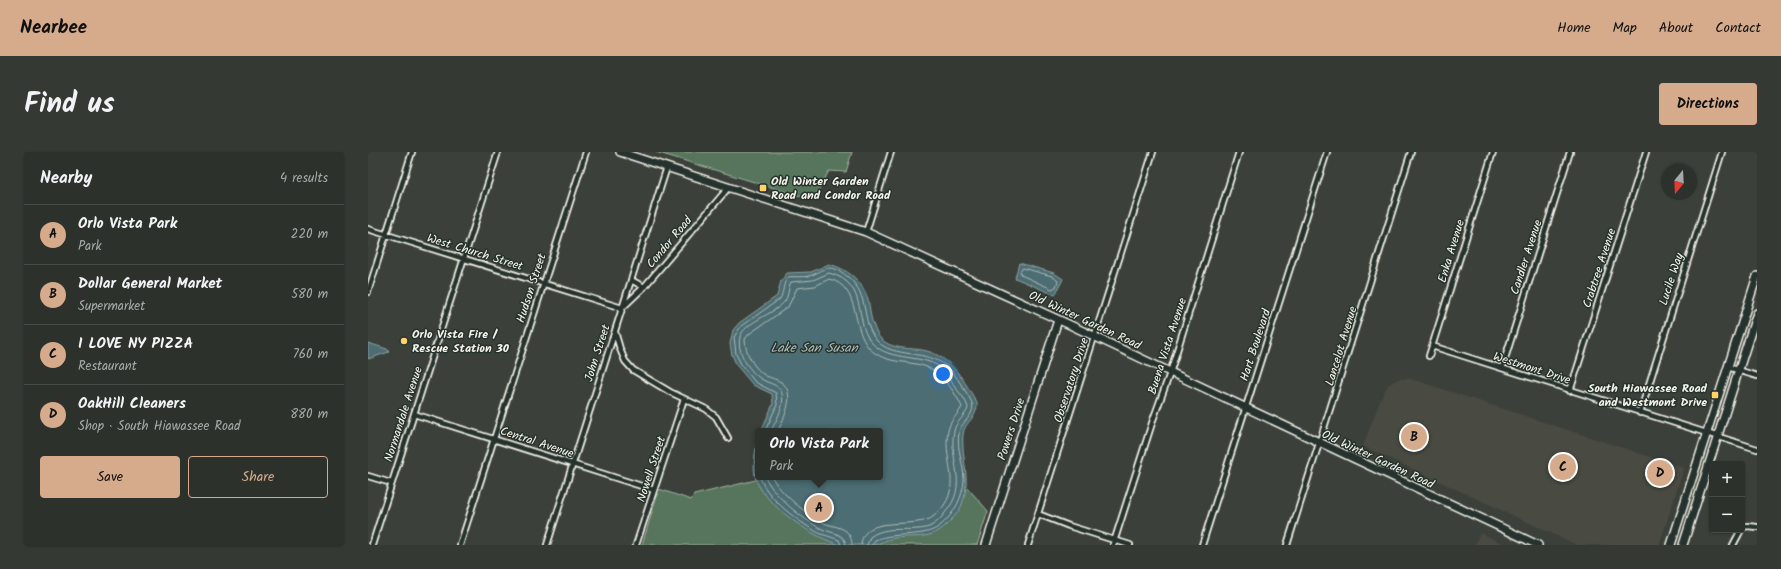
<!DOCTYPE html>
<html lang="en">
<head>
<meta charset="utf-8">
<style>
	body { margin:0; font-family:Kalam,sans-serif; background:#343934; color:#f1f3f6 }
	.controls { position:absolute; right:12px; bottom:12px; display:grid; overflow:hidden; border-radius:4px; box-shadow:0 1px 3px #0004 }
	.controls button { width:36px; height:36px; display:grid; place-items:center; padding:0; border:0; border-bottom:1px solid #484c48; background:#2c312c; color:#f1f3f6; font:20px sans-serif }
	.compass { position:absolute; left:1293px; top:12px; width:36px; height:36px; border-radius:50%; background:#2c312c; box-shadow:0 1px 3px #0004; rotate:198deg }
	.you { position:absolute; left:575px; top:222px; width:14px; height:14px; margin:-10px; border:3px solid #fff; border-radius:50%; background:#1a73e8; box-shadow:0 0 0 6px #1a73e833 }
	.badge { display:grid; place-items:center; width:26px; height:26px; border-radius:50%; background:#d6ab8b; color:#111; font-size:13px; font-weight:700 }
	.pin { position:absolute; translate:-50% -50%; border:2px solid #fff; box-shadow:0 1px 4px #0006 }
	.popup { position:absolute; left:387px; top:276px; width:128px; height:52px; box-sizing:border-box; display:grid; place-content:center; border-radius:4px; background:#2c312c; filter:drop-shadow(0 1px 3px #0005); font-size:13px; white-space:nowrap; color:#a6a9a9 }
	.popup b { font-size:15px; color:#f1f3f6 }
	.popup::after { content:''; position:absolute; left:50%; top:100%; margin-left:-8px; border:8px solid transparent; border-top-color:#2c312c }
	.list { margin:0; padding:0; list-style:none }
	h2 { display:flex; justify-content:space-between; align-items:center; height:52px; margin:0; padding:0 16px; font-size:17px }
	h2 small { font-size:13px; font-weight:400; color:#a6a9a9 }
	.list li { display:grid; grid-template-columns:26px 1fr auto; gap:12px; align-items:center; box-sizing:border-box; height:60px; padding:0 16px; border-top:1px solid #484c48 }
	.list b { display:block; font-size:15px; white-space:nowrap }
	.list p { margin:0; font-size:13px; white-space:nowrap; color:#a6a9a9 }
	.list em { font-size:13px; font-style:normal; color:#a6a9a9 }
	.actions { display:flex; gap:8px; padding:12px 16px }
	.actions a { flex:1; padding:9px 0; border:1px solid #d6ab8b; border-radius:4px; text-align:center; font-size:14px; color:#d6ab8b }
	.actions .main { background:#d6ab8b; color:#111 }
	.map { position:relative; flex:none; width:1389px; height:393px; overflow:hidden; border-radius:4px }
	header { display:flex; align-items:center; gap:24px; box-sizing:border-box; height:56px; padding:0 20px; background:#d6ab8b; color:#111 }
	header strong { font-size:19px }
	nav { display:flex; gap:22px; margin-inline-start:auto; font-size:14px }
	.intro { display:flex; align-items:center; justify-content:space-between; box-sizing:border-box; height:96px; padding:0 24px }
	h1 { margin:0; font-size:28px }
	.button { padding:10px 18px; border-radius:4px; background:#d6ab8b; color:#111; font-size:14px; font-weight:700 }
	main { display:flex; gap:24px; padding:0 24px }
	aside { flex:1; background:#2c312c; border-radius:4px; box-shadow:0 1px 3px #0004 }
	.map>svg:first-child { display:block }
</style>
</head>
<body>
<header>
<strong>Nearbee</strong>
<nav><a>Home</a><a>Map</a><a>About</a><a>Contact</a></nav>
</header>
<div class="intro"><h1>Find us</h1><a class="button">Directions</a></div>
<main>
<aside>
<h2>Nearby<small>4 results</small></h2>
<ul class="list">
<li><span class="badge">A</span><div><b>Orlo Vista Park</b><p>Park</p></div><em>220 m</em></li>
<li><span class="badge">B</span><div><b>Dollar General Market</b><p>Supermarket</p></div><em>580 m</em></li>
<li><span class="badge">C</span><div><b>I LOVE NY PIZZA</b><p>Restaurant</p></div><em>760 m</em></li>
<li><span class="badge">D</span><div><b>OakHill Cleaners</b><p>Shop · South Hiawassee Road</p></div><em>880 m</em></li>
</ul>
<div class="actions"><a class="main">Save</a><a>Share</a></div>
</aside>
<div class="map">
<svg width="1389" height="393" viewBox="0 0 1389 393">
	<rect width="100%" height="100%" fill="#3b413a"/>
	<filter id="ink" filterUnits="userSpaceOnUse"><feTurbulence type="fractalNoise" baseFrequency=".025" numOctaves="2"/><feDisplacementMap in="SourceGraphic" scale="8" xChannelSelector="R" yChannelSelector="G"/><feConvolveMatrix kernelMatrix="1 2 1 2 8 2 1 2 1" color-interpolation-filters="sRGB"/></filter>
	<g filter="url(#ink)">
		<!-- built -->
		<path fill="#4a4b43" d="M1030 227H1043L1316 316 1291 393H1209L995 294 1012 249 1020 233Z
			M1112 381 1138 393H1107Z"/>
		<!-- green -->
		<path fill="#57745c" stroke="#a6b2a2" d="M288 0H484L478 20 461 19 445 48Z
			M582 316 620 359 609 393H274L291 337 323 348 326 343 400 325 455 340Z"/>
		<!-- water -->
		<path fill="#4c6d73" stroke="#8fa2a2" d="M651 111 686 121 695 127 687 143 647 126Z
			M461 112C479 117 494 128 500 147 502 156 502 165 506 174 507 178 510 184 513 187 526 199 544 195 559 199 584 206 597 230 609 251 610 267 596 269 595 283 593 305 603 326 595 349 593 357 588 363 582 369 564 389 551 383 527 386 519 387 512 392 504 393 495 393 481 393 473 393 447 387 398 354 388 328 384 316 387 299 390 286V325H512V279H393L405 252 404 242 385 233 369 214 364 203 362 192 365 178 371 171 409 144 413 129 419 121 443 120Z
			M0 191 19 197 21 200 0 207Z"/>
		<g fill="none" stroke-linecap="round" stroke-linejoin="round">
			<!-- shore -->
			<path stroke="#b1bcb9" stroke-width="1" d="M655 116 684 124 690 129 688 135 684 137 653 123 652 121Z
				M397 279 409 253 408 241 387 230 373 212 368 202 366 185 373 174 412 147C416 140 415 130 420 125 428 124 436 126 444 123 450 121 455 116 461 116 468 116 474 120 480 125 503 144 492 170 509 189 526 207 558 196 581 216 586 221 602 245 604 251 608 263 593 270 591 280 588 297 596 312 596 328 595 345 586 362 573 373 557 387 529 379 507 388L504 393
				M403 279C408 268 421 248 411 236 407 232 400 231 395 228 382 221 368 200 372 185 376 170 407 162 417 149 421 143 420 135 423 130L445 128 461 121C504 132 483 174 507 194 528 211 561 200 580 222 583 226 584 231 587 235 592 242 598 247 600 256 597 265 588 269 586 279 580 309 602 332 577 361 573 366 568 372 561 375 542 381 519 372 502 385L499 393
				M410 279C416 266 429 241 413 230 408 227 403 226 398 224 386 217 377 201 377 187L381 182 420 155 429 136 447 134 461 127C494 135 482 177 502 197 518 212 536 208 556 214 573 219 587 240 594 255 589 264 582 268 580 279 574 311 598 337 566 364 550 379 494 360 493 393
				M392 325C397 344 427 367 444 377 452 383 462 384 471 388L473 393
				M397 325C406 344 435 368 454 377 463 381 477 381 478 393
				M404 325C412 341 438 362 454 370 462 374 471 374 478 379 482 383 484 388 484 393"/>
			<defs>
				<path id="street" d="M0 77 254 156
					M498 80 523 0
					M263 128 276 135
					M0 140 44 0
					M255 155 276 135 361 35
					M247 180 252 197 257 209 265 218 302 240 338 257 348 265 360 286
					M1064 194 1389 297
					M1061 204 1125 0
					M1360 215 1389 224
					M1134 216 1202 0
					M1202 239 1278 0
					M1272 261 1354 0
					M46 262 286 338
					M0 324 23 331
					M670 362 701 374 762 393
					M1374 376 1379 374 1389 375
					M4 393 130 0
					M92 393 218 0
					M179 393 299 15
					M268 393 316 247
					M660 393 785 0
					M745 393 785 268 802 221 871 0
					M834 393 959 0
					M919 393 1043 0
					M1365 393 1373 378"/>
				<path id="secondary" d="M252 0 498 80 700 172 1170 393
					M618 393 690 168
					M1303 393 1389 124
					M1315 393 1389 161"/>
			</defs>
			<!-- street casing -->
			<use href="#street" stroke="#f4f1e8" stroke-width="8"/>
			<!-- secondary casing -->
			<use href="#secondary" stroke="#f4f1e8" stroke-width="10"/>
			<!-- street -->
			<use href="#street" stroke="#26332d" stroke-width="4.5"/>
			<!-- secondary -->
			<use href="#secondary" stroke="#26332d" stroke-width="7"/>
		</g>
	</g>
	<!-- markers -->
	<g fill="#ffd166" stroke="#26332d" stroke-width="1.5">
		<rect x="391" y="32" width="8" height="8" rx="2"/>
		<circle cx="36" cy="189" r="4"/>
		<rect x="1343" y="239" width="8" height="8" rx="2"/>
	</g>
	<g text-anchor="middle" stroke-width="3" stroke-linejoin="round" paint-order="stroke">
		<!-- poi labels -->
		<g font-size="12" font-weight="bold" fill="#f4f1e8" stroke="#26332d" text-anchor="start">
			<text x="403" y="33">Old Winter Garden<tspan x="403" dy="14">Road and Condor Road</tspan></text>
			<text x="44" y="186">Orlo Vista Fire /<tspan x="44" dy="14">Rescue Station 30</tspan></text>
			<text x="1339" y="240" text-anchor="end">South Hiawassee Road<tspan x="1339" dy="14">and Westmont Drive</tspan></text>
		</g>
		<!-- street labels -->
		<g font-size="12" fill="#f4f1e8" stroke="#26332d">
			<text transform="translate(301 90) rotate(-50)" y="4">Condor Road</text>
			<text transform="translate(1083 99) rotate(-73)" y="4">Enka Avenue</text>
			<text transform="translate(107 100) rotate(17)" y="4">West Church Street</text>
			<text transform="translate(1158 105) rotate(-72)" y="4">Candler Avenue</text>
			<text transform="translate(1231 116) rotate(-72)" y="4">Crabtree Avenue</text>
			<text transform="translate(1303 127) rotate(-72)" y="4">Lucile Way</text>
			<text transform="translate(163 136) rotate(-72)" y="4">Hudson Street</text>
			<text transform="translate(717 168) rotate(25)" y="4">Old Winter Garden Road</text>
			<text transform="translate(887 193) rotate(-72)" y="4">Hart Boulevard</text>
			<text transform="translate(799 194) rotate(-72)" y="4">Buena Vista Avenue</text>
			<text transform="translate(973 194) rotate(-73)" y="4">Lancelot Avenue</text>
			<text transform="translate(229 201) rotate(-72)" y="4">John Street</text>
			<text transform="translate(1164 216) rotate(18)" y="4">Westmont Drive</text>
			<text transform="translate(703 228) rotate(-72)" y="4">Observatory Drive</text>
			<text transform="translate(35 262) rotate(-72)" y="4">Normandale Avenue</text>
			<text transform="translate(643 277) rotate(-72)" y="4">Powers Drive</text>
			<text transform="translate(169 290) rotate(18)" y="4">Central Avenue</text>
			<text transform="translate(1010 307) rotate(25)" y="4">Old Winter Garden Road</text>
			<text transform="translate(283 317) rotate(-72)" y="4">Nowell Street</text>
		</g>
		<!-- water labels -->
		<g font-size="13" font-style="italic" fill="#b1bcb9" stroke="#26332d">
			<text x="446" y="200">Lake San Susan</text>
		</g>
	</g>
</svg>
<div class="controls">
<button>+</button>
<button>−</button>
</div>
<svg class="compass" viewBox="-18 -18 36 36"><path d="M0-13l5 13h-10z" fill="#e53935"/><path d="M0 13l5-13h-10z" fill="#a6a9a9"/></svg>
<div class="you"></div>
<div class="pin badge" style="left:451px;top:356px">A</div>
<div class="popup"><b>Orlo Vista Park</b>Park</div>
<div class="pin badge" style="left:1046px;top:285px">B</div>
<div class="pin badge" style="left:1195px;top:315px">C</div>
<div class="pin badge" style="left:1292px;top:321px">D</div>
</div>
</main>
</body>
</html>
